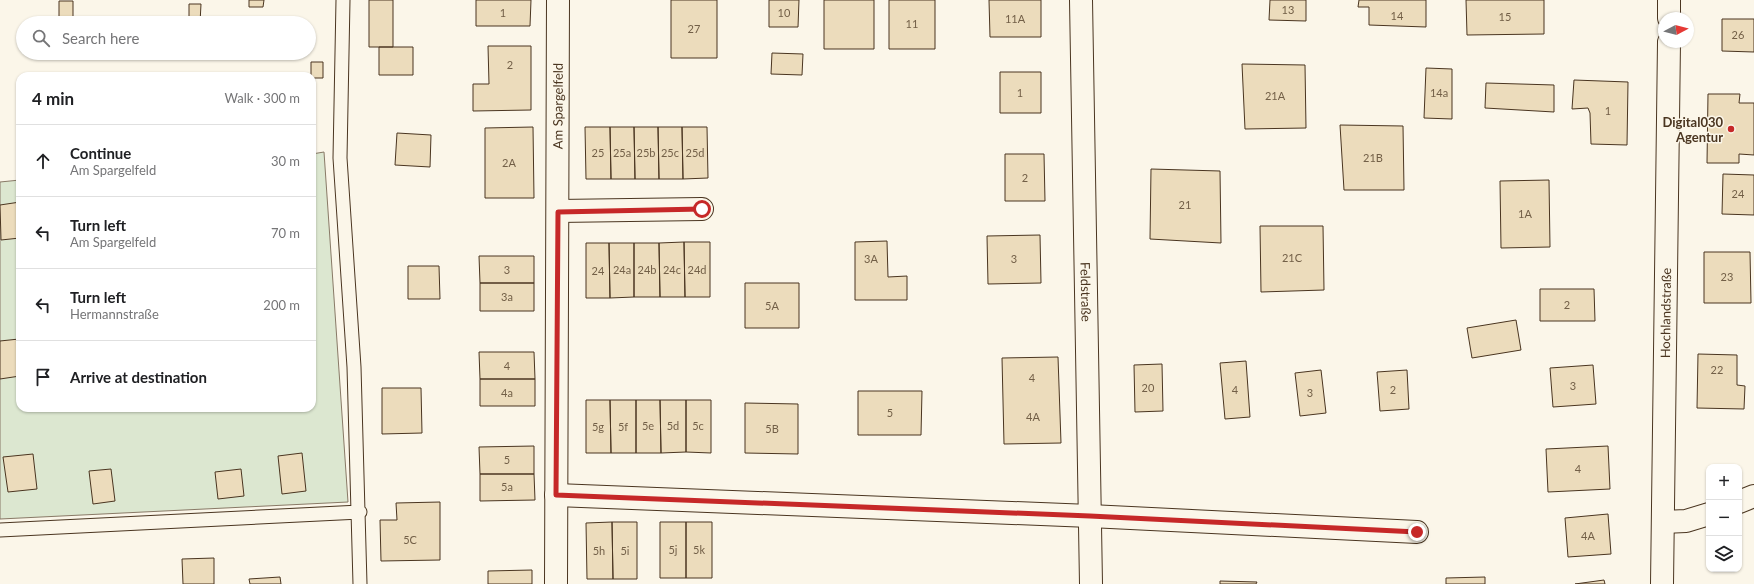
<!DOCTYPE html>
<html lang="en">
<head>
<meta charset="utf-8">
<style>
	body { margin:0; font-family:Lato,sans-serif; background:#f6f6f6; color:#202124 }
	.controls { position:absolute; right:12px; bottom:12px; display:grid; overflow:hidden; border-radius:8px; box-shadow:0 1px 3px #0004 }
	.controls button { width:36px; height:36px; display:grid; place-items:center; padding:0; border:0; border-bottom:1px solid #e0e0e0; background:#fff; color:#202124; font:20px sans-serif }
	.compass { position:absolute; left:1658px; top:12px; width:36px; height:36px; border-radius:50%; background:#fff; box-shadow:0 1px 3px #0004; rotate:83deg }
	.stop { position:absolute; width:12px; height:12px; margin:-9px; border:3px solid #c62828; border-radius:50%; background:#fff }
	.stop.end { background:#c62828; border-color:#fff; box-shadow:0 1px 4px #0008 }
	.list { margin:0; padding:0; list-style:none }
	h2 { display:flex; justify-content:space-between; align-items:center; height:52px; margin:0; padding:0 16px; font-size:17px }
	h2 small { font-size:13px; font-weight:400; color:#757577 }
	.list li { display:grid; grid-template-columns:26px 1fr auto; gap:12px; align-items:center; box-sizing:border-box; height:72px; padding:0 16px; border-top:1px solid #e0e0e0 }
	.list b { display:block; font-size:15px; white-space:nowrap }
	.list p { margin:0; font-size:13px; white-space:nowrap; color:#757577 }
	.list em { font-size:13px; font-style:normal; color:#757577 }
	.icon { flex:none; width:22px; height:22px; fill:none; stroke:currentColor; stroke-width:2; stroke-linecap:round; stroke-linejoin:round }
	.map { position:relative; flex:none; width:1754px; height:584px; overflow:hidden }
	.search { position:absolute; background:#fff; box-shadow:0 1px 3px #0004; left:16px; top:16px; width:300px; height:44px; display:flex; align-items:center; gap:10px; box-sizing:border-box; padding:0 14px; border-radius:22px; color:#757577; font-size:15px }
	.panel { position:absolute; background:#fff; box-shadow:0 1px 3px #0004; left:16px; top:72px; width:300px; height:340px; border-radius:12px }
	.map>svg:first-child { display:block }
</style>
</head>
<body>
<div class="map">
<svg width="1754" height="584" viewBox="0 0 1754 584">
	<rect width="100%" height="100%" fill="#fbf6e9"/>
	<!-- green -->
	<path fill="#dce7d0" stroke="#887966" d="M324 152 348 502 0 519V182L20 180V408H312V154Z"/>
	<!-- building -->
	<path fill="#ecdcbc" stroke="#4a3520" d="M249 0H264L263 7H249Z
		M369 0H393V47H369Z
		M476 0H531L530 26H476Z
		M671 0H717V58H671Z
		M769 0H799L798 27H769Z
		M824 0H874V49H824Z
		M889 0H935V49H889Z
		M989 0H1041V37H990Z
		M1270 0H1306V21L1269 20Z
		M1359 0H1426V27L1369 25V7H1358Z
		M1466 0H1544V34L1467 35Z
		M59 1H73V22H59Z
		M189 4H201L200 23H189Z
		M1722 19H1754V52L1722 51Z
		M488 46H531V110L473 111V84H489Z
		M379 47H413V75H379Z
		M772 53 803 54 802 75 771 74Z
		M311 62H323V78H312L311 76Z
		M1242 64 1305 65 1306 128 1245 129Z
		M1426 68 1452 69V119L1424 118Z
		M1000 72H1041V113H1000Z
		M1574 80 1628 82 1627 145 1591 144 1590 113 1588 108 1572 109Z
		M1486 83 1554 85V112L1485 108Z
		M1708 94H1740L1739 103H1754V155L1739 154V163H1707Z
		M1340 125 1403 126 1404 190H1344Z
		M533 127 534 198H485V128Z
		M585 127H610L611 179H586Z
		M610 127H634L635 179H611Z
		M634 127H658L659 179H635Z
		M658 127H682L683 179H659Z
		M682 127H707L708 178 683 179Z
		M397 133 431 135 430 167 395 165Z
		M1005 154H1044L1045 201H1005Z
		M1151 169 1220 171 1221 243 1150 239Z
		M1723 174 1754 175V215L1722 214Z
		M1549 180 1550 247 1501 248 1500 181Z
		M20 202V238L1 240 0 205Z
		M1260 226H1323L1324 290 1261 292Z
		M1040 235 1041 283 988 284 987 236Z
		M887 241 888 277 907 276V300H855V242Z
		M684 242 685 297H660L659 243Z
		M684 242H710V297H685Z
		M586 243H609L610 298H586Z
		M609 243H634V297L610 298Z
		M634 243H659L660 297H634Z
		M1704 252H1750L1751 303H1704Z
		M479 256H534V283H480Z
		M408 266H439L440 299H408Z
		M480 283H534V311H480Z
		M745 283H799V328H745Z
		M1540 289H1594L1595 321H1540Z
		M1516 320 1521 350 1472 358 1467 328Z
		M19 339 20 376 0 379V341Z
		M479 352H534L535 379H480Z
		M1698 354 1737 355V385L1745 386 1744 409 1697 408Z
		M1058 357 1061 443 1004 444 1002 358Z
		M1246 361 1250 417 1225 419 1220 363Z
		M1162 364 1163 411 1135 412 1134 365Z
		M1593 365 1596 404 1553 407 1550 368Z
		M1321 370 1326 413 1300 416 1295 373Z
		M1407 370 1409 409 1380 411 1377 372Z
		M480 379H535V406H480Z
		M382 388H421L422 433 382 434Z
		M858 391H922L921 435H858Z
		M586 400H610L611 453H586Z
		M610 400H636V453H611Z
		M636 400H660L661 453H636Z
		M660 400H686V452L661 453Z
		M686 400H711V453L686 452Z
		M745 403 798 404V454L745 453Z
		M534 446V474H480L479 447Z
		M1608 446 1610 489 1548 492 1546 449Z
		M302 453 306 491 282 494 278 456Z
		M33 454 37 489 8 492 3 457Z
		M111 469 115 501 93 504 89 471Z
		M241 469 244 496 218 499 215 472Z
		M480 474H534L535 500 480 501Z
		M440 502V560L381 561 380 520H397L396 503Z
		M1608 514 1611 554 1568 557 1565 518Z
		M612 522 613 579H587L586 523Z
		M612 522H637V579H613Z
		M660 522H686V578H660Z
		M686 522H712V578H686Z
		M214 558V584H183L182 559Z
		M532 570V584H488V571Z
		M280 577 281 584H250L249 579Z
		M1485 577V584H1446V578Z
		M1604 580 1605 584H1575Z
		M1220 581 1257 582 1256 584H1220Z"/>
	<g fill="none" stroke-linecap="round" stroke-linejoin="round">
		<defs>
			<path id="service" d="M343 0 340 158 354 367 360 584
				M0 530 360 512"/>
			<g id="minor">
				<path id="s1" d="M1081 0 1091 584"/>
				<path d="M1669 0V18"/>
				<path d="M558 211 702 209"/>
				<path d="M556 495 1090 516 1417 532"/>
				<path d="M1739 502 1754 496"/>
				<path d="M1663 522 1686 521 1709 514"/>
				<path id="s2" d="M556 584 558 0"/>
				<path id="s3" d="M1662 584 1669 42"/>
			</g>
		</defs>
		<!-- service casing -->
		<use href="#service" stroke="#4a3520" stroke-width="15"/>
		<!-- minor casing -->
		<use href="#minor" stroke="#4a3520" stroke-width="24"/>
		<!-- service -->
		<use href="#service" stroke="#fbf6e9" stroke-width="13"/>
		<!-- minor -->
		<use href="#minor" stroke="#fbf6e9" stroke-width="22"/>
	</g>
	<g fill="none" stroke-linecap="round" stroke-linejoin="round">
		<!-- route -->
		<path stroke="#c62828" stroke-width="5" d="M702 209 558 212 556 495 1090 516 1417 532"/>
	</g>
	<!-- markers -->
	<circle fill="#c62828" stroke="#fbf6e9" stroke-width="1.5" cx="1731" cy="129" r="4"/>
	<g text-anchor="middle" stroke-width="3" stroke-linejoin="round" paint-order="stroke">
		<!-- number labels -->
		<g font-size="11" fill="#725f47">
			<text x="1288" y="14">13</text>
			<text x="503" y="17">1</text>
			<text x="784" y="17">10</text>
			<text x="1397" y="20">14</text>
			<text x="1505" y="21">15</text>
			<text x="1015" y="23">11A</text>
			<text x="912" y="28">11</text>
			<text x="694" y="33">27</text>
			<text x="1738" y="39">26</text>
			<text x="510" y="69">2</text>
			<text x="1020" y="97">1</text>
			<text x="1439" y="97">14a</text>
			<text x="1275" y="100">21A</text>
			<text x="1608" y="115">1</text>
			<text x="598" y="157">25</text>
			<text x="622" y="157">25a</text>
			<text x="646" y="157">25b</text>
			<text x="670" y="157">25c</text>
			<text x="695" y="157">25d</text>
			<text x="1373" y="162">21B</text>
			<text x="509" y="167">2A</text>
			<text x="1025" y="182">2</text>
			<text x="1738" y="198">24</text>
			<text x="1185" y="209">21</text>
			<text x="1525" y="218">1A</text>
			<text x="1292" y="262">21C</text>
			<text x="871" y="263">3A</text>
			<text x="1014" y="263">3</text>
			<text x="507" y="274">3</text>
			<text x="622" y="274">24a</text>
			<text x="647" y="274">24b</text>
			<text x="672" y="274">24c</text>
			<text x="697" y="274">24d</text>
			<text x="598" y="275">24</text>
			<text x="1727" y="281">23</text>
			<text x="507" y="301">3a</text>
			<text x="1567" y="309">2</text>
			<text x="772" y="310">5A</text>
			<text x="507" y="370">4</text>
			<text x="1717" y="374">22</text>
			<text x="1032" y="382">4</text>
			<text x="1573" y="390">3</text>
			<text x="1148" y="392">20</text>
			<text x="1235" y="394">4</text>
			<text x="1393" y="394">2</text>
			<text x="507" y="397">4a</text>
			<text x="1310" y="397">3</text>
			<text x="890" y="417">5</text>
			<text x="1033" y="421">4A</text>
			<text x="648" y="430">5e</text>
			<text x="673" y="430">5d</text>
			<text x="698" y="430">5c</text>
			<text x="598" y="431">5g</text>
			<text x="623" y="431">5f</text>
			<text x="772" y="433">5B</text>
			<text x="507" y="464">5</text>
			<text x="1578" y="473">4</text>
			<text x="507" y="491">5a</text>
			<text x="1588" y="540">4A</text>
			<text x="410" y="544">5C</text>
			<text x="673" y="554">5j</text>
			<text x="699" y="554">5k</text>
			<text x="599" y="555">5h</text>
			<text x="625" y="555">5i</text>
		</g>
		<!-- street labels -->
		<g font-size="13" fill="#4a3520" stroke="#fbf6e9">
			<text dy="5" stroke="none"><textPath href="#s2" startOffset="478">Am Spargelfeld</textPath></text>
			<text dy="5" stroke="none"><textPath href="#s1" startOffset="292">Feldstraße</textPath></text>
			<text dy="5" stroke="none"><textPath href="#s3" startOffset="271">Hochlandstraße</textPath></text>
		</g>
		<!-- poi labels -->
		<g font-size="13" font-weight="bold" fill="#4a3520" stroke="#fbf6e9" text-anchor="end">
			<text x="1723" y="127">Digital030<tspan x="1723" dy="15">Agentur</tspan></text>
		</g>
	</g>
</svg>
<div class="controls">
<button>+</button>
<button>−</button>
<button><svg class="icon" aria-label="layers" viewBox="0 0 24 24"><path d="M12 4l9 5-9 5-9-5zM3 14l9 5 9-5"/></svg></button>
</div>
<svg class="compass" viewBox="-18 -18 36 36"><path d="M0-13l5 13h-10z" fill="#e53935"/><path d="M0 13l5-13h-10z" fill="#757577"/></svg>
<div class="stop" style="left:702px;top:209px"></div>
<div class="stop end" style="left:1417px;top:532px"></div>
<div class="search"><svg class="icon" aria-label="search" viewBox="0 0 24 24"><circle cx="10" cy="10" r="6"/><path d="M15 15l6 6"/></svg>Search here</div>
<section class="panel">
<h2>4 min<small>Walk · 300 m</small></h2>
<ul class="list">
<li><svg class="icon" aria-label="ahead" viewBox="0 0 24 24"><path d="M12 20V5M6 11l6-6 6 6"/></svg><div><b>Continue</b><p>Am Spargelfeld</p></div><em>30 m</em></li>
<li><svg class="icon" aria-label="left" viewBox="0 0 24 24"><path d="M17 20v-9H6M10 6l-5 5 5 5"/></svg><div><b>Turn left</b><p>Am Spargelfeld</p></div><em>70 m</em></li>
<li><svg class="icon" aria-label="left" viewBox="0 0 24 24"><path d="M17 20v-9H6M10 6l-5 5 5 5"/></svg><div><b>Turn left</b><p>Hermannstraße</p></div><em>200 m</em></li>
<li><svg class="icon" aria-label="arrive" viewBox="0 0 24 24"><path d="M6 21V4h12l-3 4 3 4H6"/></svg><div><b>Arrive at destination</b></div></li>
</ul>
</section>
</div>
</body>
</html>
